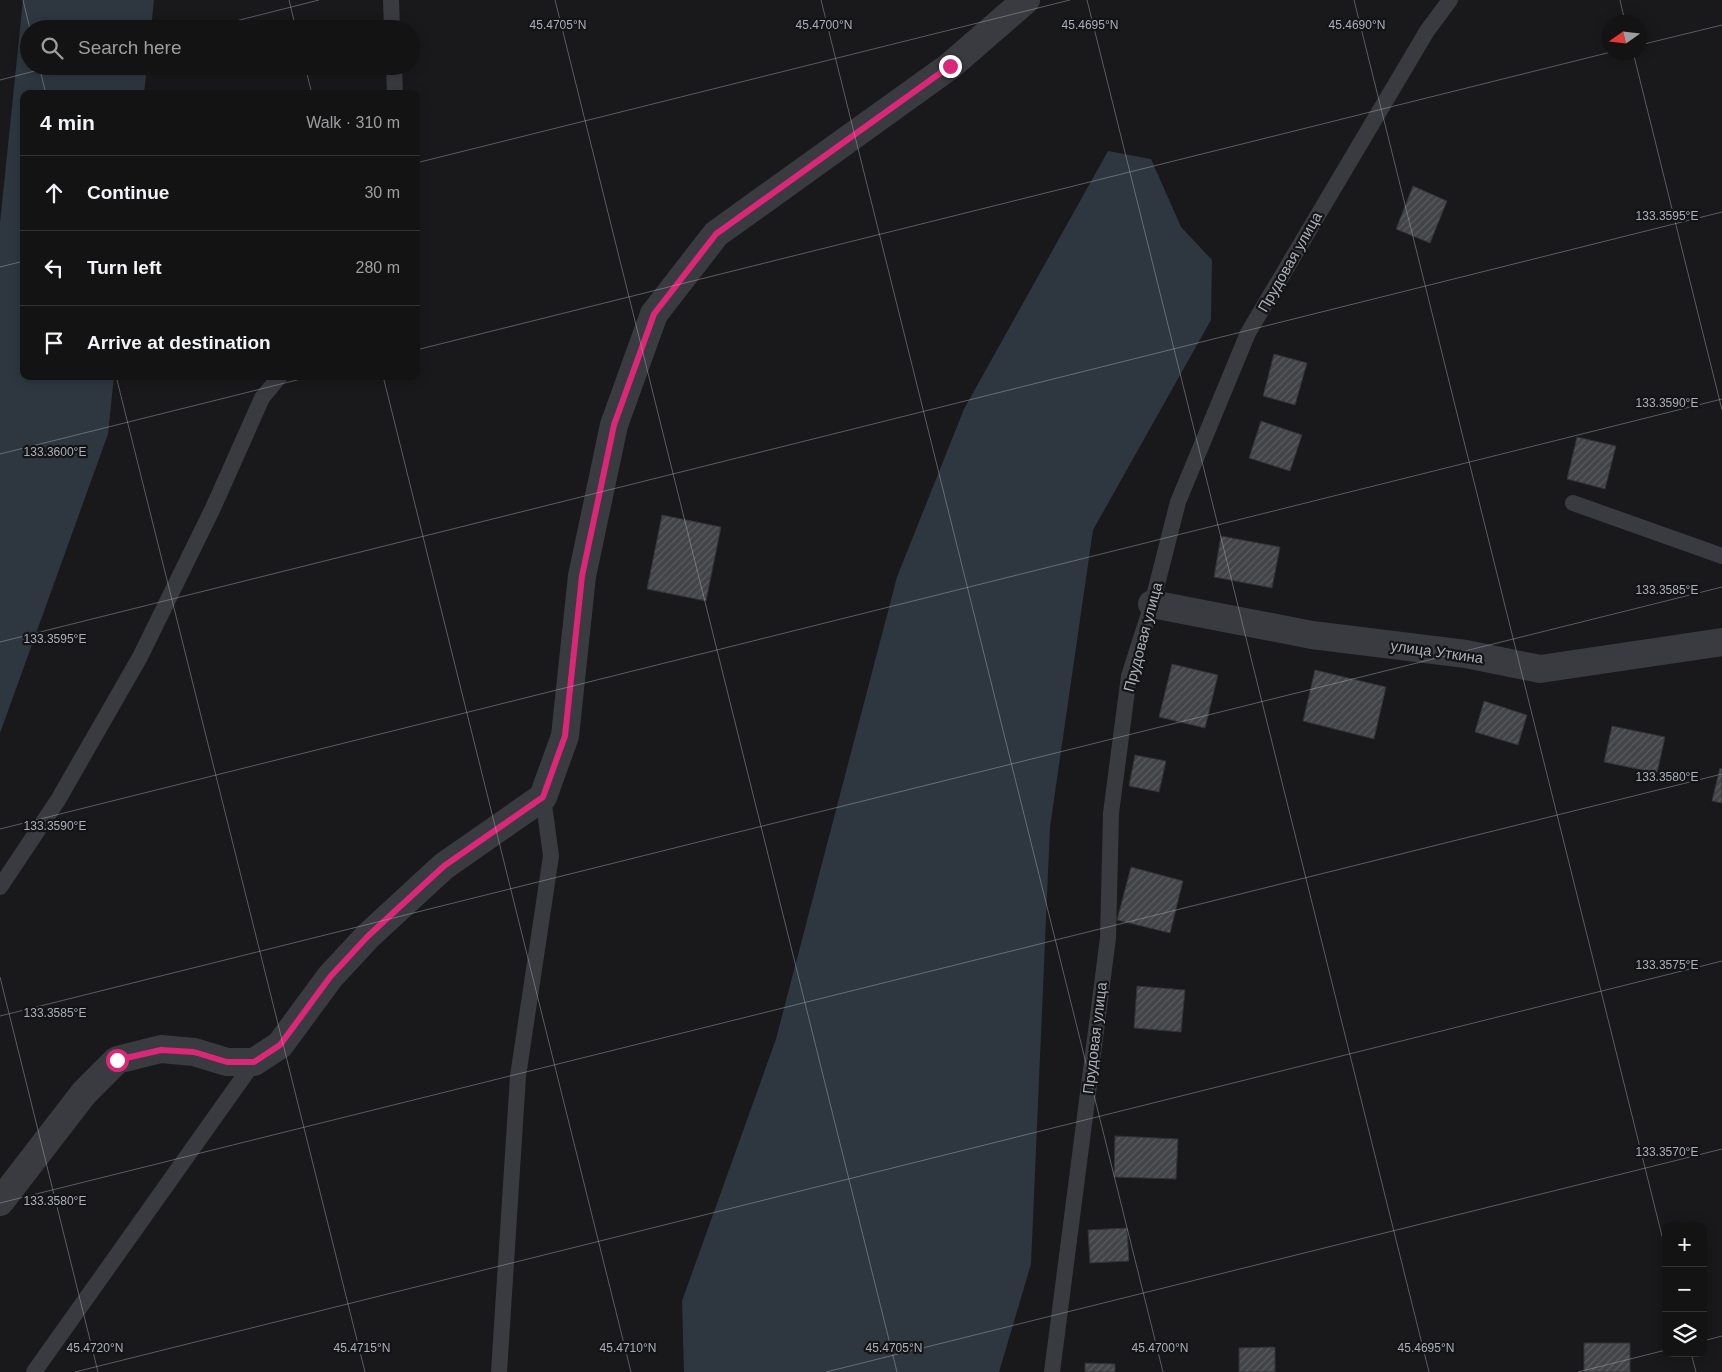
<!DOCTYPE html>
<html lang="en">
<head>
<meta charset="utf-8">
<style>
	body { margin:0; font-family:Arial,sans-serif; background:#202022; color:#f1f3f6 }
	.controls { position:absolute; right:15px; bottom:15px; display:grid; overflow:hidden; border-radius:10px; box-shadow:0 2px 12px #0003 }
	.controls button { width:45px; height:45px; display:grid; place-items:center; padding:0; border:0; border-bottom:1px solid #323234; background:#131314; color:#f1f3f6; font:25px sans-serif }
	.compass { position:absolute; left:1602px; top:15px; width:45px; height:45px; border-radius:50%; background:#131314; box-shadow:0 2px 12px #0003; rotate:256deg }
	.stop { position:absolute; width:15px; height:15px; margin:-11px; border:4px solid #db2777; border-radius:50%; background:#fff }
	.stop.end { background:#db2777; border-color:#fff; box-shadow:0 1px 5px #0008 }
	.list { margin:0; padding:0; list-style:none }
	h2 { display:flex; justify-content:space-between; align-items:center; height:65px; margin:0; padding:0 20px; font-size:21px }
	h2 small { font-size:16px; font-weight:400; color:#9d9ea0 }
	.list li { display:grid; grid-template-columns:32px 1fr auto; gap:15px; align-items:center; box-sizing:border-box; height:75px; padding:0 20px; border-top:1px solid #323234 }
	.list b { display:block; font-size:19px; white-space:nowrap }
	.list em { font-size:16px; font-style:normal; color:#9d9ea0 }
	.icon { flex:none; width:28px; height:28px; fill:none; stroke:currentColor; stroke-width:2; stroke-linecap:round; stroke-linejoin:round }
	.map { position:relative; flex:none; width:1722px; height:1372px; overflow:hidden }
	.search { position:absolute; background:#131314; box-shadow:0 2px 12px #0003; left:20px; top:20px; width:400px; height:55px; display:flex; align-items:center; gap:12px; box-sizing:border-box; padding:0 18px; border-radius:28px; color:#9d9ea0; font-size:19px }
	.panel { position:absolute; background:#131314; box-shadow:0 2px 12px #0003; left:20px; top:90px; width:400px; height:290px; border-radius:10px }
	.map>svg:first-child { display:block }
</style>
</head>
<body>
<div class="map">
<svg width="1722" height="1372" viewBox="0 0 1722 1372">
	<defs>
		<pattern id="building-hatch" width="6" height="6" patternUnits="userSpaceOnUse" patternTransform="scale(1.25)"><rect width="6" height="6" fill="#434448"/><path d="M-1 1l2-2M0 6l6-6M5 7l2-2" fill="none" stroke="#5b5c60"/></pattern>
	</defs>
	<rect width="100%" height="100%" fill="#19191b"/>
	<!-- water -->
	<path fill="#2e373f" d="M23 0H154L151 29H29V66H147L144 94H24V376H114L108 434 0 733V223Z
		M1108 151 1151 159 1181 227 1212 260 1211 320 1093 530 1050 827 1031 1264 999 1372H684L682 1301 776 1039 897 577 964 409Z"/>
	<!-- building -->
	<path fill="url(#building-hatch)" stroke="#333337" d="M1413 186 1447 201 1430 243 1396 229Z
		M1274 354 1307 363 1295 405 1263 396Z
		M1261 421 1302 435 1290 471 1249 458Z
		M1577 437 1616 446 1605 489 1567 479Z
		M662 515 721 527 706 601 647 589Z
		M1221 536 1280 547 1272 588 1214 577Z
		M1172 664 1218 675 1205 728 1159 717Z
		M1315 670 1386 687 1374 739 1303 721Z
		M1484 701 1527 715 1518 745 1475 732Z
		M1612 726 1665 737 1657 773 1604 762Z
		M1135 755 1166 761 1159 792 1129 786Z
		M1720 768 1722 769V803L1712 801Z
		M1131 867 1183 881 1170 933 1117 920Z
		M1137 986 1185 990 1181 1032 1134 1028Z
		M1115 1136 1178 1139 1176 1179 1114 1177Z
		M1127 1228 1129 1261 1090 1263 1088 1230Z
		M1584 1343H1630V1372H1584Z
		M1275 1347V1372H1239V1348Z
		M1085 1363 1115 1364V1372H1085Z"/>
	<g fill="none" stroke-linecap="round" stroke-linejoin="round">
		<!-- service -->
		<path stroke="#3a3b40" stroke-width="16" d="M391 0 392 29
			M394 66 395 94
			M1573 503 1722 556
			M0 887 58 800 140 657 213 508 262 398 280 376
			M34 1372 254 1062
			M499 1372 518 1076 551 856 543 797
			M1052 1372 1108 938 1111 813 1129 676 1152 604 1178 502 1248 333 1427 31 1450 0"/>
		<!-- minor -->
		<path stroke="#3a3b40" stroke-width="28" d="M1152 604 1312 635 1466 654 1540 669 1722 642
			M0 1202 84 1093 117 1060 161 1049 194 1052 227 1062H254L280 1045 330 977 368 936 444 866 543 797 565 736 582 576 614 425 654 314 716 234 950 66 1026 0"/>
	</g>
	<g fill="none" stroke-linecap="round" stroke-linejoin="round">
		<!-- route -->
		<path stroke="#db2777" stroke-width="6" d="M117 1060 161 1050 194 1052 227 1062H254L280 1045 330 977 368 936 444 866 543 797 565 736 582 576 614 425 654 314 716 234 950 66"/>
	</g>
	<!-- ticks -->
	<path fill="none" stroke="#abafbb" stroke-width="1" stroke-opacity="0.45" d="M23 0 30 29M289 0 296 29M555 0 897 1372M821 0 1163 1372M1087 0 1429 1372M1354 0 1666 1252M1620 0 1625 22M204 29 319 0M1640 45 1722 25M1633 52 1722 410M39 66 46 94M305 66 312 94M0 80 54 66M416 163 1070 0M0 267 24 261M416 350 1611 52M116 376 365 1372M383 376 631 1372M0 454 313 376M0 642 1722 212M0 829 1722 399M0 977 98 1372M0 1016 1722 587M0 1203 1722 774M1703 1341 1722 1336M1691 1353 1696 1372M75 1372 1722 961M826 1372 1722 1149M1578 1372 1666 1350"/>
	<g text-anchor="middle" stroke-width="4.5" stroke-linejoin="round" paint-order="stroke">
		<!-- street labels -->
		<g font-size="15" fill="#abafbb" stroke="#141416">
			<text transform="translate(1290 262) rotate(-60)" y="5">Прудовая улица</text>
			<text transform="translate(1143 637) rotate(-75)" y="5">Прудовая улица</text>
			<text transform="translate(1437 652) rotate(8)" y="5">улица Уткина</text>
			<text transform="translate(1095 1038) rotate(-83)" y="5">Прудовая улица</text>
		</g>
	</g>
	<g font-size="12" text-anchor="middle" fill="#abafbb" stroke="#141416" stroke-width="4.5" stroke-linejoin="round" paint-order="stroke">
		<text x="558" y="29">45.4705°N</text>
		<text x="1357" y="29">45.4690°N</text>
		<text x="824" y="29">45.4700°N</text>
		<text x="1090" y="29">45.4695°N</text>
		<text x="1667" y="220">133.3595°E</text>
		<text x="1667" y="407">133.3590°E</text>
		<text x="55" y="456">133.3600°E</text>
		<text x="1667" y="594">133.3585°E</text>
		<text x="55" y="643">133.3595°E</text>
		<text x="1667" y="781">133.3580°E</text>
		<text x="55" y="830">133.3590°E</text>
		<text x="1667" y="969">133.3575°E</text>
		<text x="55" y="1017">133.3585°E</text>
		<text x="1667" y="1156">133.3570°E</text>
		<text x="55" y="1205">133.3580°E</text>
		<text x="95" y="1352">45.4720°N</text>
		<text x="362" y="1352">45.4715°N</text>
		<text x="628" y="1352">45.4710°N</text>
		<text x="894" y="1352">45.4705°N</text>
		<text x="1160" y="1352">45.4700°N</text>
		<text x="1426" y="1352">45.4695°N</text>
	</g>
</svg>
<div class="controls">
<button>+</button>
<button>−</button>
<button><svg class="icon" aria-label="layers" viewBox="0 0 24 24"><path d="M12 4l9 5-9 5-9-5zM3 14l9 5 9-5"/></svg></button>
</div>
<svg class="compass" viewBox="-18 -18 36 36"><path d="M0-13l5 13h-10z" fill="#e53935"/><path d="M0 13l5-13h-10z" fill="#9d9ea0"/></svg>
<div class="stop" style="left:117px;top:1060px"></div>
<div class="stop end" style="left:950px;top:66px"></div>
<div class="search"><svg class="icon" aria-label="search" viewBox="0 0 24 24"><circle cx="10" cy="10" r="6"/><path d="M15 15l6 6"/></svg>Search here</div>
<section class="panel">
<h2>4 min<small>Walk · 310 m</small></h2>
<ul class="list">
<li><svg class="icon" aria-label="ahead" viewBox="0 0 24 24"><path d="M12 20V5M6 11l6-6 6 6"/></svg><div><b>Continue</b></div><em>30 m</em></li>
<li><svg class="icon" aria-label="left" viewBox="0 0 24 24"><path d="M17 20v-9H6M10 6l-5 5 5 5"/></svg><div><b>Turn left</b></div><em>280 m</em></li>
<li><svg class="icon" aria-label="arrive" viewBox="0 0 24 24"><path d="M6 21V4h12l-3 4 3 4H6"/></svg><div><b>Arrive at destination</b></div></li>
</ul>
</section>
</div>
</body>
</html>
